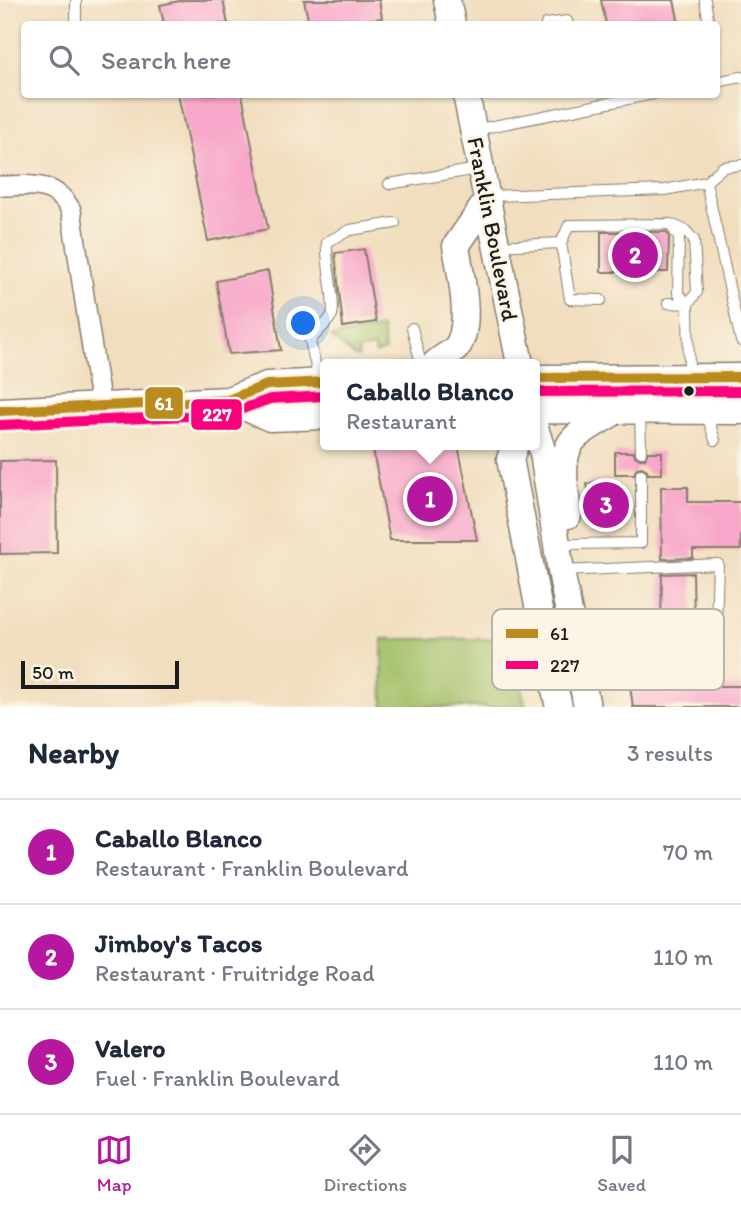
<!DOCTYPE html>
<html lang="en">
<head>
<meta charset="utf-8">
<style>
	body { margin:0; font-family:Itim,sans-serif; background:#f2f2f3; color:#1f2937 }
	.scale { position:absolute; left:21px; bottom:18px; width:158px; box-sizing:border-box; padding-left:7px; border:4px solid #1c1c1c; border-top:0; font-size:19px; line-height:24px; white-space:nowrap; color:#1c1c1c; -webkit-text-stroke:5px #fcf5e5; paint-order:stroke }
	.you { position:absolute; left:304px; top:324px; width:24px; height:24px; margin:-18px; border:5px solid #fff; border-radius:50%; background:#1a73e8; box-shadow:0 0 0 10px #1a73e833 }
	.badge { display:grid; place-items:center; width:46px; height:46px; border-radius:50%; background:#b5179e; color:#fff; font-size:23px; font-weight:700 }
	.pin { position:absolute; translate:-50% -50%; border:4px solid #fff; box-shadow:0 2px 7px #0006 }
	.popup { position:absolute; left:320px; top:359px; width:220px; height:91px; box-sizing:border-box; display:grid; place-content:center; border-radius:7px; background:#fff; filter:drop-shadow(0 2px 5px #0005); font-size:23px; white-space:nowrap; color:#747a83 }
	.popup b { font-size:26px; color:#1f2937 }
	.popup::after { content:''; position:absolute; left:50%; top:100%; margin-left:-14px; border:14px solid transparent; border-top-color:#fff }
	.list { margin:0; padding:0; list-style:none }
	h2 { display:flex; justify-content:space-between; align-items:center; height:91px; margin:0; padding:0 28px; font-size:30px }
	h2 small { font-size:23px; font-weight:400; color:#747a83 }
	.list li { display:grid; grid-template-columns:46px 1fr auto; gap:21px; align-items:center; box-sizing:border-box; height:105px; padding:0 28px; border-top:2px solid #e0e1e3 }
	.list b { display:block; font-size:26px; white-space:nowrap }
	.list p { margin:0; font-size:23px; white-space:nowrap; color:#747a83 }
	.list em { font-size:23px; font-style:normal; color:#747a83 }
	.icon { flex:none; width:38px; height:38px; fill:none; stroke:currentColor; stroke-width:2; stroke-linecap:round; stroke-linejoin:round }
	.map { position:relative; flex:none; width:741px; height:707px; overflow:hidden }
	.search { position:absolute; background:#fff; box-shadow:0 2px 5px #0004; left:21px; right:21px; top:21px; height:77px; display:flex; align-items:center; gap:18px; box-sizing:border-box; padding:0 24px; border-radius:7px; color:#747a83; font-size:26px }
	.sheet { height:406px; background:#fff }
	nav { display:flex; justify-content:space-around; align-items:center; box-sizing:border-box; height:98px; border-top:2px solid #e0e1e3; background:#fff; font-size:19px; color:#747a83 }
	nav a { display:grid; justify-items:center; gap:4px }
	nav .on { color:#b5179e }
	.map>svg:first-child { display:block }
</style>
</head>
<body>
<div class="map">
<svg width="741" height="707" viewBox="0 0 741 707">
	<rect width="100%" height="100%" fill="#fcf5e5"/>
	<filter id="ink" filterUnits="userSpaceOnUse"><feTurbulence type="fractalNoise" baseFrequency=".0143" numOctaves="2"/><feDisplacementMap in="SourceGraphic" scale="14" xChannelSelector="R" yChannelSelector="G"/><feConvolveMatrix kernelMatrix="1 2 1 2 8 2 1 2 1" color-interpolation-filters="sRGB"/></filter>
	<filter id="wash" filterUnits="userSpaceOnUse"><feTurbulence type="fractalNoise" baseFrequency=".00686" numOctaves="4" result="noise"/><feDisplacementMap in="SourceGraphic" scale="28" xChannelSelector="R" yChannelSelector="G"/><feGaussianBlur stdDeviation="1.57" result="paint"/><feColorMatrix in="noise" values="0 0 0 0 0 0 0 0 0 0 0 0 0 0 0 0 0 1.4 0 .05"/><feComposite in="paint" operator="in"/></filter>
	<g filter="url(#wash)">
		<rect width="100%" height="100%" fill="#f1debf"/>
		<!-- green -->
		<path fill="#a2bf67" stroke="#5f6e42" stroke-width="2" d="M382 328 385 351 376 354 374 347 358 350 359 357H355L331 337Z
			M382 639H509L526 707H383Z"/>
		<g id="blocks">
			<!-- building -->
			<path fill="#f8a6c9" d="M184 0H223L228 24H164L160 5Z
				M304 0H379L382 18 349 24H309Z
				M601 0H674L679 24H606Z
				M178 94H242L268 229 208 241Z
				M601 232H666L669 236 668 272H601Z
				M364 249 376 322 343 327 335 253Z
				M268 271 281 350 229 354 216 281Z
				M372 445H458L477 540H390Z
				M615 452H634L635 456 640 459 645 458 648 452H662V474H648L647 470 642 467 637 468 634 474H615Z
				M56 460 57 553 0 554V461Z
				M609 479 618 526 596 530 587 484Z
				M661 487H688V502H741V550H693V558L662 559Z
				M693 573 694 623H661L662 574Z
				M630 686H741V707H633Z"/>
		</g>
	</g>
	<g filter="url(#ink)">
		<use href="#blocks" fill-opacity="0" stroke="#867d6e" stroke-width="2"/>
		<g fill="none" stroke-linecap="round" stroke-linejoin="round">
			<defs>
				<path id="lane" d="M76 0V24
					M705 0 709 24
					M546 24 567 21
					M716 82 741 77
					M474 130 653 94
					M706 182 741 341
					M389 184 478 169
					M489 196 665 190 706 182 723 167 741 165
					M561 243 569 225 670 224 685 230 694 240 697 292 688 304 678 293 679 238 670 224
					M497 246 561 243 570 299 601 300
					M668 303 688 304 689 374
					M412 328 421 364
					M319 380 310 341C316 333 328 323 332 315 336 303 325 260 327 242L350 230 395 223
					M640 410 641 452
					M706 412 715 440
					M570 544 641 543V474
					M561 571 718 564 715 657 580 658"/>
				<path id="street" d="M0 186C31 186 54 180 71 210L101 407"/>
				<path id="secondary" d="M447 0 452 24
					M466 94 520 364
					M435 364C441 357 452 354 457 347 473 325 460 271 456 246L487 201
					M535 378 741 377
					M228 400 270 418 325 416
					M535 410 741 411
					M0 411 228 400 267 385 325 382
					M535 428 543 453 561 571 587 707
					M515 445 510 459 549 663 559 707
					M568 515C566 491 556 452 578 435 589 426 603 419 616 411"/>
			</defs>
			<!-- lane casing -->
			<use href="#lane" stroke="#867d6e" stroke-width="12"/>
			<!-- street casing -->
			<use href="#street" stroke="#867d6e" stroke-width="22"/>
			<!-- secondary casing -->
			<use href="#secondary" stroke="#867d6e" stroke-width="29"/>
			<!-- lane -->
			<use href="#lane" stroke="#fff" stroke-width="10"/>
			<!-- street -->
			<use href="#street" stroke="#fff" stroke-width="19"/>
			<!-- secondary -->
			<use href="#secondary" stroke="#fff" stroke-width="26"/>
			<defs>
				<path id="bus-1" d="M535 378 741 377
					M0 411 228 400 267 385 325 382"/>
				<path id="bus-2" d="M535 392 741 391
					M1 425 229 414 270 399 325 396"/>
			</defs>
			<!-- bus-1 casing -->
			<use href="#bus-1" stroke="#fcf5e5" stroke-width="16"/>
			<!-- bus-2 casing -->
			<use href="#bus-2" stroke="#fcf5e5" stroke-width="16"/>
			<!-- bus-1 -->
			<use href="#bus-1" stroke="#ba8b1e" stroke-width="10"/>
			<!-- bus-2 -->
			<use href="#bus-2" stroke="#fa007d" stroke-width="10"/>
		</g>
	</g>
	<!-- markers -->
	<circle fill="#1c1c1c" stroke="#fcf5e5" stroke-width="2.5" cx="689" cy="391" r="6"/>
	<g text-anchor="middle" stroke-width="5" stroke-linejoin="round" paint-order="stroke">
		<!-- street labels -->
		<g font-size="23" fill="#1c1c1c" stroke="#fcf5e5">
			<text transform="translate(493 229) rotate(79)" y="8">Franklin Boulevard</text>
		</g>
	</g>
	<!-- legend -->
	<rect x="492" y="609" width="232" height="81" rx="10" fill="#fcf5e5" stroke="#b9b4a9" stroke-width="2"/>
	<rect x="506" y="629" width="32" height="9" fill="#ba8b1e"/>
	<rect x="506" y="661" width="32" height="8" fill="#fa007d"/>
	<g font-size="19" fill="#1c1c1c">
		<text x="550" y="640">61</text>
		<text x="550" y="672">227</text>
	</g>
	<g stroke="#fcf5e5" stroke-width="2.5">
		<rect x="144" y="386" width="40" height="34" rx="7" fill="#ba8b1e"/>
		<rect x="190" y="398" width="53" height="33" rx="7" fill="#fa007d"/>
	</g>
	<g font-size="19" text-anchor="middle" font-weight="bold" fill="#fff">
		<text x="164" y="410">61</text>
		<text x="217" y="421">227</text>
	</g>
</svg>
<div class="scale">50 m</div>
<div class="you"></div>
<div class="pin badge" style="left:430px;top:499px">1</div>
<div class="popup"><b>Caballo Blanco</b>Restaurant</div>
<div class="pin badge" style="left:635px;top:255px">2</div>
<div class="pin badge" style="left:606px;top:505px">3</div>
<div class="search"><svg class="icon" aria-label="search" viewBox="0 0 24 24"><circle cx="10" cy="10" r="6"/><path d="M15 15l6 6"/></svg>Search here</div>
</div>
<section class="sheet">
<h2>Nearby<small>3 results</small></h2>
<ul class="list">
<li><span class="badge">1</span><div><b>Caballo Blanco</b><p>Restaurant · Franklin Boulevard</p></div><em>70 m</em></li>
<li><span class="badge">2</span><div><b>Jimboy's Tacos</b><p>Restaurant · Fruitridge Road</p></div><em>110 m</em></li>
<li><span class="badge">3</span><div><b>Valero</b><p>Fuel · Franklin Boulevard</p></div><em>110 m</em></li>
</ul>
</section>
<nav>
<a class="on"><svg class="icon" aria-label="map" viewBox="0 0 24 24"><path d="M3 6l6-2 6 2 6-2v14l-6 2-6-2-6 2zM9 4v14M15 6v14"/></svg>Map</a>
<a><svg class="icon" aria-label="directions" viewBox="0 0 24 24"><path d="M12 3l9 9-9 9-9-9zM9 14v-3h6M13 9l2 2-2 2"/></svg>Directions</a>
<a><svg class="icon" aria-label="saved" viewBox="0 0 24 24"><path d="M7 4h10v16l-5-4-5 4z"/></svg>Saved</a>
</nav>
</body>
</html>
